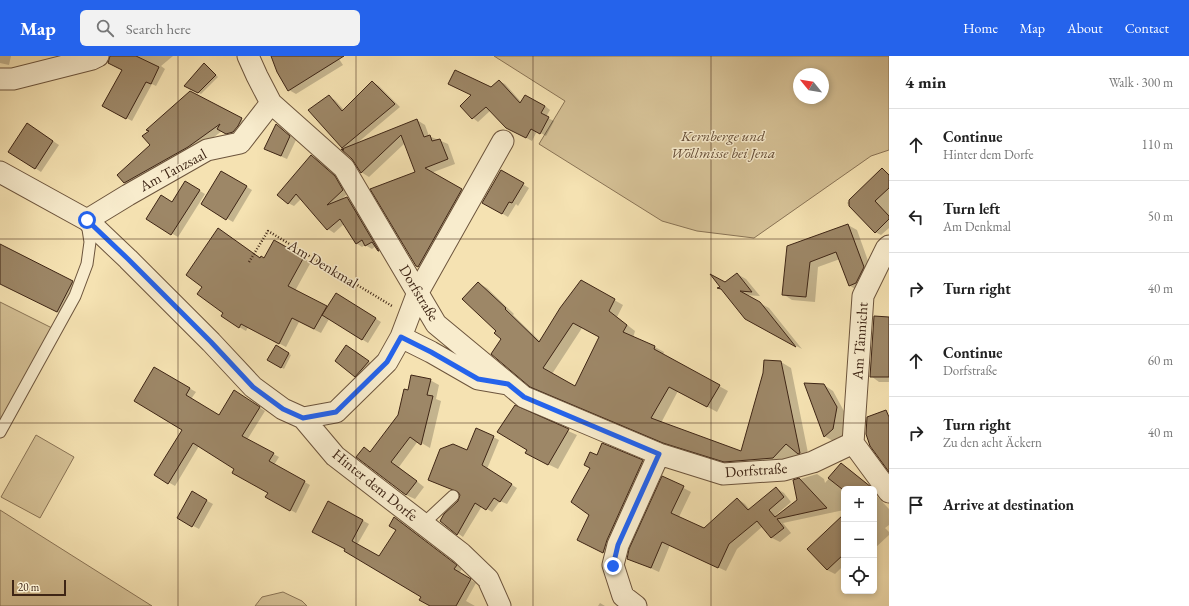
<!DOCTYPE html>
<html lang="en">
<head>
<meta charset="utf-8">
<style>
	body { margin:0; font-family:"EB Garamond",serif; background:#f2f2f2; color:#222 }
	.controls { position:absolute; right:12px; bottom:12px; display:grid; overflow:hidden; border-radius:6px; box-shadow:0 2px 6px #0003 }
	.controls button { width:36px; height:36px; display:grid; place-items:center; padding:0; border:0; border-bottom:1px solid #e0e0e0; background:#fff; color:#222; font:20px sans-serif }
	.compass { position:absolute; left:793px; top:12px; width:36px; height:36px; border-radius:50%; background:#fff; box-shadow:0 2px 6px #0003; rotate:300deg }
	.scale { position:absolute; left:12px; bottom:10px; width:54px; box-sizing:border-box; padding-left:4px; border:2px solid #3e2515; border-top:0; font-size:11px; line-height:14px; white-space:nowrap; color:#3e2515; -webkit-text-stroke:3px #f8eccd; paint-order:stroke }
	.stop { position:absolute; width:12px; height:12px; margin:-9px; border:3px solid #2563eb; border-radius:50%; background:#fff }
	.stop.end { background:#2563eb; border-color:#fff; box-shadow:0 1px 4px #0008 }
	.list { margin:0; padding:0; list-style:none }
	h2 { display:flex; justify-content:space-between; align-items:center; height:52px; margin:0; padding:0 16px; font-size:17px }
	h2 small { font-size:13px; font-weight:400; color:#767676 }
	.list li { display:grid; grid-template-columns:26px 1fr auto; gap:12px; align-items:center; box-sizing:border-box; height:72px; padding:0 16px; border-top:1px solid #e0e0e0 }
	.list b { display:block; font-size:15px; white-space:nowrap }
	.list p { margin:0; font-size:13px; white-space:nowrap; color:#767676 }
	.list em { font-size:13px; font-style:normal; color:#767676 }
	.icon { flex:none; width:22px; height:22px; fill:none; stroke:currentColor; stroke-width:2; stroke-linecap:round; stroke-linejoin:round }
	.map { position:relative; flex:none; width:889px; height:550px; overflow:hidden }
	header { display:flex; align-items:center; gap:24px; box-sizing:border-box; height:56px; padding:0 20px; background:#2563eb; color:#fff }
	header strong { font-size:19px }
	nav { display:flex; gap:22px; margin-inline-start:auto; font-size:14px }
	.search { width:280px; height:36px; background:#f2f2f2; display:flex; align-items:center; gap:10px; box-sizing:border-box; padding:0 14px; border-radius:6px; color:#767676; font-size:15px }
	main { display:flex }
	aside { flex:1; background:#fff }
	.map>svg:first-child { display:block }
</style>
</head>
<body>
<header>
<strong>Map</strong>
<div class="search"><svg class="icon" aria-label="search" viewBox="0 0 24 24"><circle cx="10" cy="10" r="6"/><path d="M15 15l6 6"/></svg>Search here</div>
<nav><a>Home</a><a>Map</a><a>About</a><a>Contact</a></nav>
</header>
<main>
<div class="map">
<svg width="889" height="550" viewBox="0 0 889 550">
	<rect width="100%" height="100%" fill="#f5e2b2"/>
	<filter id="stains"><feTurbulence type="fractalNoise" baseFrequency=".005" numOctaves="4"/><feColorMatrix values="0 0 0 0 .2 0 0 0 0 .09 0 0 0 0 .02 0 0 0 .5 -.17"/></filter>
	<radialGradient id="worn" r=".72"><stop offset=".6" stop-color="#630" stop-opacity="0"/><stop offset="1" stop-color="#630" stop-opacity=".3"/></radialGradient>
	<!-- green -->
	<path fill="#d6c297" stroke="#8a7456" fill-rule="evenodd" d="M494 0H889V94L871 100 754 182 697 175 662 165 539 88 565 45ZM799 18H823V42H799Z
		M0 246 56 274 0 378Z
		M36 379 74 401 40 462 1 441Z
		M0 454 152 550H0Z
		M283 536 302 545 307 550H255L262 541Z"/>
	<!-- shadow -->
	<path fill="#0003" fill-rule="evenodd" d="M0 0H11L9 9 0 7Z
		M124 0H173L161 10 165 13 156 30 152 28 132 65 103 49 123 14Z
		M272 0H337L343 9 296 38 289 34Z
		M207 10 218 21 201 38 185 30Z
		M499 25 505 28 522 47 545 50 550 54 546 61 554 65 546 80 537 75 532 85 512 74 491 54 478 66 473 62 462 50 491 33Z
		M373 26 379 30 400 51 356 88 417 64 425 69 429 80 448 88 455 108 431 117 469 139 426 215 416 209V117L405 87 369 121 361 116 345 93 342 91 329 41 335 44 344 54Z
		M190 36 248 67 234 81 222 75 195 95 132 131 125 127 118 119 151 89Z
		M276 69 296 84 287 103 271 96Z
		M33 72 59 89 41 116 35 112Z
		M311 100 317 103 341 124 348 137 340 145 347 142 353 146 384 198 378 194 376 190 372 193 365 189 362 191 356 187 344 168 334 177 328 173 301 143 294 150 288 147Z
		M882 113 889 118V172L881 179 875 176 847 147Z
		M501 115 529 132 518 150 516 148 508 161 483 146Z
		M222 116 252 134 233 166 202 148Z
		M185 126 205 138 178 181 147 163 172 147Z
		M848 169 857 174 872 216 858 235 849 229 840 203 818 211 815 246 792 244 783 238 788 191Z
		M225 177 261 202 264 203 274 186 311 206 295 235 328 252 342 241 381 266 368 287 329 263 321 277 299 266 286 291 248 271 246 275 239 271 225 256 203 231Z
		M0 189 81 231 66 261 0 227Z
		M737 218 746 223 760 240 745 239 769 252 802 293 756 268 724 235 719 232Z
		M581 225 623 249 617 261 635 275 633 282 655 291 664 296 663 299 728 335 717 356 678 335 661 367 742 396 781 306 791 312 809 402 735 411 673 392 541 335 497 275 478 227 487 232 514 258 513 259 540 285ZM582 272 600 281 575 332 552 318Z
		M889 262V326H879L871 320Z
		M276 291 291 299 284 313 268 304Z
		M352 294 374 309 361 323 355 320Z
		M154 312 196 336 191 343 219 360 240 339 265 355 247 384 279 401 274 409 310 429 296 457 267 441 269 437 235 413 199 390 175 430 156 419 184 374Z
		M430 324 439 329 436 343 441 345 430 392 418 385 399 411 424 431 415 443 406 439 358 401 365 392 371 396 399 360 409 336Z
		M824 329 833 335 845 357 842 381H839L833 385 824 380Z
		M516 351 577 379 558 413 535 402 528 393Z
		M493 381 499 384 487 413 517 432 507 448 500 445 492 456 482 450 463 481 441 465 459 445 461 439 460 436 429 424 468 395Z
		M602 388 648 409 609 499 584 487 591 459V412Z
		M841 408 848 413 872 432 871 433H844V454L783 467 791 477 780 486 772 482 763 470 737 493 726 515 670 489 659 516 628 502 663 421 691 436 679 461 704 473 738 443 745 448 750 454 776 432 784 437 791 446 776 459 778 461 798 445 794 425 817 418 824 423 825 427Z
		M192 437 213 448 199 473 178 462Z
		M874 437 889 453V469L885 472 889 476V479L874 493Z
		M329 446 369 468 357 489 380 502 397 474 394 462 400 465 459 511 462 513 459 517 476 527 466 545 475 550H432L422 541 346 493Z
		M844 459V509L835 518 827 514Z
		M600 547 605 550H598Z"/>
	<!-- building -->
	<path fill="#9d8767" stroke="#3e2515" fill-rule="evenodd" d="M110 0H136L159 11 151 28 146 26 126 63 102 50 122 14 108 7Z
		M271 0H344L288 35 277 16Z
		M204 7 216 19 198 37 184 30Z
		M455 14 491 31 499 24 520 47 525 39 545 50 541 57 549 61 540 78 531 73 526 82 506 72 486 51 472 63 460 50 471 39 448 28Z
		M372 25 395 48 342 92 308 54 329 39 342 55Z
		M190 35 242 62 238 70 233 76 226 78 217 73 220 68 188 91 124 127 117 119 150 89 142 80 149 75 146 74Z
		M417 63 424 81 430 79 432 85 440 83 448 103 425 112 462 133 418 211 416 210 370 133 415 116 401 79 361 117 352 103 341 93 344 94 342 93Z
		M27 67 53 85 35 113 8 96Z
		M276 68 290 80 281 100 264 93Z
		M311 99 335 120 343 134 327 149 347 141 379 195H378L372 186 365 190 362 184 356 188 340 163 327 174 296 138 288 148 277 139Z
		M882 112 889 119V132L875 145 889 160V163L875 177 849 150V144Z
		M501 114 524 127 512 147 509 146 502 158 482 147Z
		M221 115 247 130 226 164 201 148Z
		M185 125 200 134 171 179 146 163 161 139 172 146Z
		M848 168 864 211 856 227 849 230 836 196 810 206 806 241 782 239 787 190Z
		M218 172 260 202 261 200 264 202 274 184 304 201 288 230 327 250 314 273 292 262 279 288 241 268 239 272 221 260 223 257 197 238 202 231 186 219Z
		M0 188 73 225 57 256 0 228Z
		M737 217 752 236 740 235 760 246 796 291 745 263 721 233 717 232 720 231 710 218 725 226Z
		M581 224 615 243 609 255 627 269 623 276 655 290 654 293 720 329 707 351 669 331 651 362 741 395 763 317 764 304 781 305 800 397 798 398 786 388 773 402 724 406 663 387 530 331 491 298 501 283 494 277 496 275 462 243 478 226 506 252 505 253 539 286 560 252ZM573 267 599 281 575 330 543 312Z
		M336 237 376 262 362 284 322 259Z
		M874 260 889 261V321H870Z
		M276 289 289 297 281 312 267 304Z
		M346 289 369 305 355 321 335 305Z
		M154 311 190 332 186 339 219 359 234 334 260 351 242 380 274 397 269 405 305 425 290 455 265 441 268 437 232 417 234 413 193 387 168 428 154 419 182 374 134 345Z
		M411 319 431 323 427 339 433 340 421 389 410 381 391 406 417 425 406 439 356 401 364 391 370 396 398 359 404 333 408 334Z
		M804 327 824 328 837 351 833 373 824 381Z
		M515 349 569 373 548 409 525 397 527 394 497 376Z
		M886 354 889 361V416L870 390 866 378 867 361Z
		M476 372 494 380 482 409 512 428 500 446 494 442 486 454 475 447 457 479 440 465 444 458 458 445 460 439 458 436 428 424 440 393 453 388 467 394Z
		M602 387 643 404 607 484 603 497 577 484 589 459 571 446 590 412 584 409 590 396 597 399Z
		M841 407 871 431 872 433H842L828 422Z
		M662 420 684 430 671 457 704 472 737 442 748 454 776 431 784 441 769 454 775 461 797 444 793 424 799 422 827 452 777 463 784 472 771 482 757 465 729 488 718 512 662 486 651 512 627 503 629 493Z
		M192 435 207 444 192 471 177 462Z
		M328 445 363 464 352 485 379 500 396 474 389 470 394 461 453 506 457 509 454 513 471 523 456 550H430L419 544 421 541 344 495 345 493 312 476Z
		M844 458V498L827 514 807 493Z"/>
	<g fill="none" stroke-linecap="round" stroke-linejoin="round">
		<defs>
			<path id="service" d="M0 376 75 240 87 208 90 186 87 167
				M423 468 453 440"/>
			<path id="minor" d="M248 0 257 20 271 47 344 112 436 268 524 341 659 398 723 418 784 414 813 406 853 387
				M0 23H13L92 3 98 0
				M0 116 87 164 128 203 211 286 253 331 283 353 303 362 335 400 461 497 488 523 500 550
				M87 164 128 139 207 94 240 87 271 47
				M401 281 431 296 478 323 507 328
				M303 362 336 356 387 306 401 281 418 236 503 85
				M853 387 863 240 886 193 889 190
				M853 387 889 436
				M636 550 623 540 613 509 618 489 659 398"/>
		</defs>
		<!-- service casing -->
		<use href="#service" stroke="#6c543c" stroke-width="13"/>
		<!-- minor casing -->
		<use href="#minor" stroke="#6c543c" stroke-width="23"/>
		<!-- path -->
		<path stroke="#3e2515" stroke-width="2.5" stroke-dasharray="1 2" stroke-linecap="butt" d="M249 206 268 175 392 250"/>
		<!-- service -->
		<use href="#service" stroke="#f8eccd" stroke-width="11"/>
		<!-- minor -->
		<use href="#minor" stroke="#f8eccd" stroke-width="21"/>
	</g>
	<g fill="none" stroke-linecap="round" stroke-linejoin="round">
		<!-- route -->
		<path stroke="#2563eb" stroke-width="5" d="M87 164 128 203 211 286 253 331 283 353 303 362 336 356 387 306 401 281 431 296 478 323 508 328 524 341 659 398 618 489 613 510"/>
	</g>
	<!-- grid -->
	<path fill="none" stroke="#3e2515" stroke-width="1" stroke-opacity="0.55" d="M178 0V550M356 0V550M533 0V550M711 0V550M0 183H889M0 367H889"/>
	<g text-anchor="middle" stroke-width="3" stroke-linejoin="round" paint-order="stroke">
		<!-- park labels -->
		<g font-size="15" font-style="italic" fill="#644c36" stroke="#f8eccd">
			<text x="723" y="85">Kernberge und<tspan x="723" dy="17">Wöllmisse bei Jena</tspan></text>
		</g>
		<!-- street labels -->
		<g font-size="15" fill="#3e2515" stroke="#f8eccd">
			<text transform="translate(173 114) rotate(-28)" y="5">Am Tanzsaal</text>
			<text transform="translate(323 208) rotate(31)" y="5">Am Denkmal</text>
			<text transform="translate(419 237) rotate(59)" y="5">Dorfstraße</text>
			<text transform="translate(860 285) rotate(-86)" y="5">Am Tännicht</text>
			<text transform="translate(756 414) rotate(-4)" y="5">Dorfstraße</text>
			<text transform="translate(375 429) rotate(39)" y="5">Hinter dem Dorfe</text>
		</g>
	</g>
	<rect width="100%" height="100%" filter="url(#stains)"/>
	<rect width="100%" height="100%" fill="url(#worn)"/>
</svg>
<div class="controls">
<button>+</button>
<button>−</button>
<button><svg class="icon" aria-label="locate" viewBox="0 0 24 24"><circle cx="12" cy="12" r="6"/><path d="M12 2v4M12 18v4M2 12h4M18 12h4"/></svg></button>
</div>
<svg class="compass" viewBox="-18 -18 36 36"><path d="M0-13l5 13h-10z" fill="#e53935"/><path d="M0 13l5-13h-10z" fill="#767676"/></svg>
<div class="scale">20 m</div>
<div class="stop" style="left:87px;top:164px"></div>
<div class="stop end" style="left:613px;top:510px"></div>
</div>
<aside>
<h2>4 min<small>Walk · 300 m</small></h2>
<ul class="list">
<li><svg class="icon" aria-label="ahead" viewBox="0 0 24 24"><path d="M12 20V5M6 11l6-6 6 6"/></svg><div><b>Continue</b><p>Hinter dem Dorfe</p></div><em>110 m</em></li>
<li><svg class="icon" aria-label="left" viewBox="0 0 24 24"><path d="M17 20v-9H6M10 6l-5 5 5 5"/></svg><div><b>Turn left</b><p>Am Denkmal</p></div><em>50 m</em></li>
<li><svg class="icon" aria-label="right" viewBox="0 0 24 24"><path d="M7 20v-9h11M14 6l5 5-5 5"/></svg><div><b>Turn right</b></div><em>40 m</em></li>
<li><svg class="icon" aria-label="ahead" viewBox="0 0 24 24"><path d="M12 20V5M6 11l6-6 6 6"/></svg><div><b>Continue</b><p>Dorfstraße</p></div><em>60 m</em></li>
<li><svg class="icon" aria-label="right" viewBox="0 0 24 24"><path d="M7 20v-9h11M14 6l5 5-5 5"/></svg><div><b>Turn right</b><p>Zu den acht Äckern</p></div><em>40 m</em></li>
<li><svg class="icon" aria-label="arrive" viewBox="0 0 24 24"><path d="M6 21V4h12l-3 4 3 4H6"/></svg><div><b>Arrive at destination</b></div></li>
</ul>
</aside>
</main>
</body>
</html>
